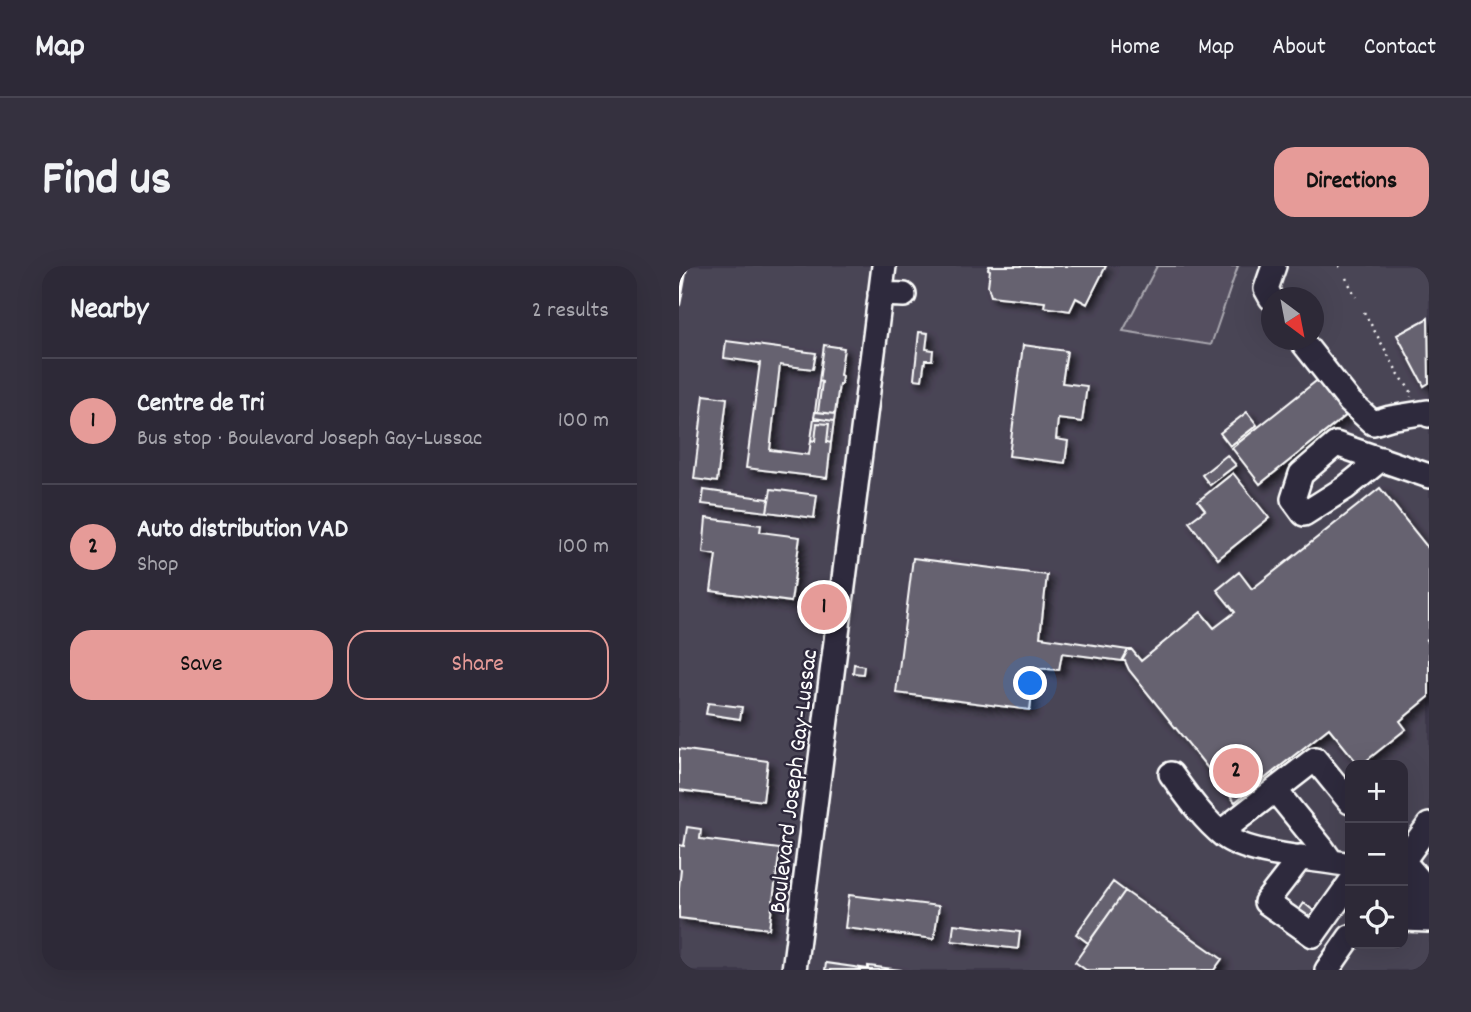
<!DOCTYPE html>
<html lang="en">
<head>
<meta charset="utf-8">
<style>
	body { margin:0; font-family:Dekko,sans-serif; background:#35313f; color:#f1f3f6 }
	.controls { position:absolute; right:21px; bottom:21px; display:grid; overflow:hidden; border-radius:14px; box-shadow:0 7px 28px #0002 }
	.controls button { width:63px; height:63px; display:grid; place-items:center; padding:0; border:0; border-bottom:2px solid #484552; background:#2d2937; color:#f1f3f6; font:35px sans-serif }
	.compass { position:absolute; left:582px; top:21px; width:63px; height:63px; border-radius:50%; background:#2d2937; box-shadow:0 7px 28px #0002; rotate:148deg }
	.you { position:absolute; left:352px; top:418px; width:24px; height:24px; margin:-18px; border:5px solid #fff; border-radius:50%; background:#1a73e8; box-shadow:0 0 0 10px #1a73e833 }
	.badge { display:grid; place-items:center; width:46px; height:46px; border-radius:50%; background:#e69b98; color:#111; font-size:23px; font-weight:700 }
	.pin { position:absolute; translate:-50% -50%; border:4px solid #fff; box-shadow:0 2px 7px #0006 }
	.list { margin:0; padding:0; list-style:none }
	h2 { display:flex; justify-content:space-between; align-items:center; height:91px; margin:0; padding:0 28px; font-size:30px }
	h2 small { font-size:23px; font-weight:400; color:#a7a6ad }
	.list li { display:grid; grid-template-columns:46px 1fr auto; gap:21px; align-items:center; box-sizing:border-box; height:126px; padding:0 28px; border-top:2px solid #484552 }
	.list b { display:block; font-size:26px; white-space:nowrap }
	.list p { margin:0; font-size:23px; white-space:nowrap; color:#a7a6ad }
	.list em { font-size:23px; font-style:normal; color:#a7a6ad }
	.actions { display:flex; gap:14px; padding:21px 28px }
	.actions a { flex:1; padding:16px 0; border:2px solid #e69b98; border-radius:21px; text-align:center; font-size:24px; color:#e69b98 }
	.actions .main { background:#e69b98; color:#111 }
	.icon { flex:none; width:38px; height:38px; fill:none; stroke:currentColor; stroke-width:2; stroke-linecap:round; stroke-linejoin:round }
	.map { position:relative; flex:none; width:750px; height:704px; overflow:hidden; border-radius:21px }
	header { display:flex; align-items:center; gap:42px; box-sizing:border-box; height:98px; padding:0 35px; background:#2d2937; border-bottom:2px solid #484552 }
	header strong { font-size:33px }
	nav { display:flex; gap:38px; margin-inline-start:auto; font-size:24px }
	.intro { display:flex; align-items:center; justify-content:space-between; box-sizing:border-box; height:168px; padding:0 42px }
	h1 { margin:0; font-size:49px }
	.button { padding:18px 32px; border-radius:21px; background:#e69b98; color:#111; font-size:24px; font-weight:700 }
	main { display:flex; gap:42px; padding:0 42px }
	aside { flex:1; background:#2d2937; border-radius:21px; box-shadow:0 7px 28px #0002 }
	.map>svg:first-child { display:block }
</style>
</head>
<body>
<header>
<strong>Map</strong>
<nav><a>Home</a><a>Map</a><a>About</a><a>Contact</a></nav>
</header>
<div class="intro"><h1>Find us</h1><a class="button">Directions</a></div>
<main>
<aside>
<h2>Nearby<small>2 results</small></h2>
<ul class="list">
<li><span class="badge">1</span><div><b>Centre de Tri</b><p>Bus stop · Boulevard Joseph Gay-Lussac</p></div><em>100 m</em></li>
<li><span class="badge">2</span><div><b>Auto distribution VAD</b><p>Shop</p></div><em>100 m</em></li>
</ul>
<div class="actions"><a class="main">Save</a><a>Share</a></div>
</aside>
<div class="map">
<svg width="750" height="704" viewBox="0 0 750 704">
	<defs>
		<filter id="shadow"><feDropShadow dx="5" dy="5" stdDeviation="3.5" flood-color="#0009"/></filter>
	</defs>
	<rect width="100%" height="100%" fill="#3c3749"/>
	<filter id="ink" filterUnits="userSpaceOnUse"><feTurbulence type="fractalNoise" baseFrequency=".0143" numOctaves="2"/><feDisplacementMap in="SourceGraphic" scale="14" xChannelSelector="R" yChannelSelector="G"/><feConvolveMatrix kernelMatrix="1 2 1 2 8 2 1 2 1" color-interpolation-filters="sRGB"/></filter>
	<g filter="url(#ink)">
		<!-- built -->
		<path fill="#494455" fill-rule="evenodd" d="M0 0H750V704H0ZM592 32H634V74H592ZM671 499H724V678H671Z"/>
		<!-- green -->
		<path fill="#555060" stroke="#aaa8b0" stroke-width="2" d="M478 0H559L532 79 444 65Z"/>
		<!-- building -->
		<path fill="#666270" stroke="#fff" stroke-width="2" filter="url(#shadow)" d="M310 0H427L408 38 397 32 391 45 365 41 366 36 312 30 309 20 311 4 309 3Z
			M749 52 750 117 745 120 718 69Z
			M240 66 249 67 247 83 254 84 253 94H246L243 114 235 113Z
			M47 75 137 87 134 103 101 99 91 184 130 189 132 174 136 175 138 157 150 158 148 176 152 177 148 212 67 202 81 97 45 92Z
			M145 79 165 82 161 109 163 110 162 118H160L156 148 139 146 143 116 140 115Z
			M344 79 388 85 383 117 408 120 403 156 379 153 377 173 389 175 386 197 330 190Z
			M641 112 669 148 581 218 553 182Z
			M140 115 143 116 139 146H136Z
			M25 129 48 132 38 216 15 213Z
			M136 146 156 148 155 155 135 152Z
			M568 146 578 159 551 180 541 167Z
			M135 152 155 155 152 177 148 176 150 158 138 157 136 175 132 174Z
			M548 189 557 199 531 219 523 209Z
			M554 207 590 252 539 293 510 256 526 244 519 235Z
			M701 222 750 283V372L747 374 750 377V431L721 455 727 463 682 499H680L650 462 556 536 450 404 446 395H443L449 384H453L462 395 522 346 535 362 556 346 538 324 560 306 573 323Z
			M92 223 138 229 135 252 88 246Z
			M25 224 90 233 88 246 23 238Z
			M27 252 82 259 81 266 121 271 112 336 32 325 37 289 24 287Z
			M234 292 368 309 361 371 449 384 443 395 383 387 380 404 356 402 351 444 217 427Z
			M175 398 185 400 184 408 174 407Z
			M29 437 63 441 61 453 27 448Z
			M0 483 89 495 84 535 0 524Z
			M8 561 22 563 21 573 101 583 90 663 0 652V622L2 603 0 602V579L5 580Z
			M434 616 446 625 409 677 397 668Z
			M446 625 543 693 535 704H407L396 696Z
			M170 629 260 640 255 673 166 662Z
			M625 637 636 646 623 664 612 656Z
			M275 658 341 666 339 683 273 675Z
			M147 697 189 703V700L222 704H146Z"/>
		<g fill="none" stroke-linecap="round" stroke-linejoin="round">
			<defs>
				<path id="minor" d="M201 28 225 29
					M592 32 587 23 595 0
					M622 74 671 136 694 157 711 152 748 146 750 149
					M702 193 666 222 625 248 614 233 622 208 657 178 750 210
					M492 508C508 530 524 553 545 570 571 590 637 592 671 599
					M596 524 643 582 652 595
					M542 566 636 493 671 536
					M622 591 587 636 634 669 671 617
					M724 595 750 559
					M724 595 750 625
					M724 624 750 644
					M724 653 750 654
					M115 704 205 0
					M648 704 671 671"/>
			</defs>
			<!-- minor casing -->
			<use href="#minor" stroke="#fff" stroke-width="28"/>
			<!-- path -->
			<path stroke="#fff" stroke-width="2.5" stroke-dasharray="2 5" stroke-linecap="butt" d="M660 0 661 1
				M667 12 677 31
				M685 46 719 107 733 127 732 131"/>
			<!-- minor -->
			<use href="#minor" stroke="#2f2a3d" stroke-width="23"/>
			<!-- rail -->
			<path stroke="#fff" stroke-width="4.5" d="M0 38 7 0"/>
		</g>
	</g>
	<g text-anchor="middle" stroke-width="5" stroke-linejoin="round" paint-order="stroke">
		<!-- street labels -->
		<g font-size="24" fill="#fff" stroke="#2f2a3d">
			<text transform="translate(113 515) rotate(-83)" y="8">Boulevard Joseph Gay-Lussac</text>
		</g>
	</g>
</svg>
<div class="controls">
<button>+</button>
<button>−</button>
<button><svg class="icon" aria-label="locate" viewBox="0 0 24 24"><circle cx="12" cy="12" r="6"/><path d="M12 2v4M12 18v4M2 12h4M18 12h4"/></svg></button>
</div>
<svg class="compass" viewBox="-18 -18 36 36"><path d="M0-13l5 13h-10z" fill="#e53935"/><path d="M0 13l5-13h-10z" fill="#a7a6ad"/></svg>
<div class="you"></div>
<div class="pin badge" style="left:145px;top:341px">1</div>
<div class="pin badge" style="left:557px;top:505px">2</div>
</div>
</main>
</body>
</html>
